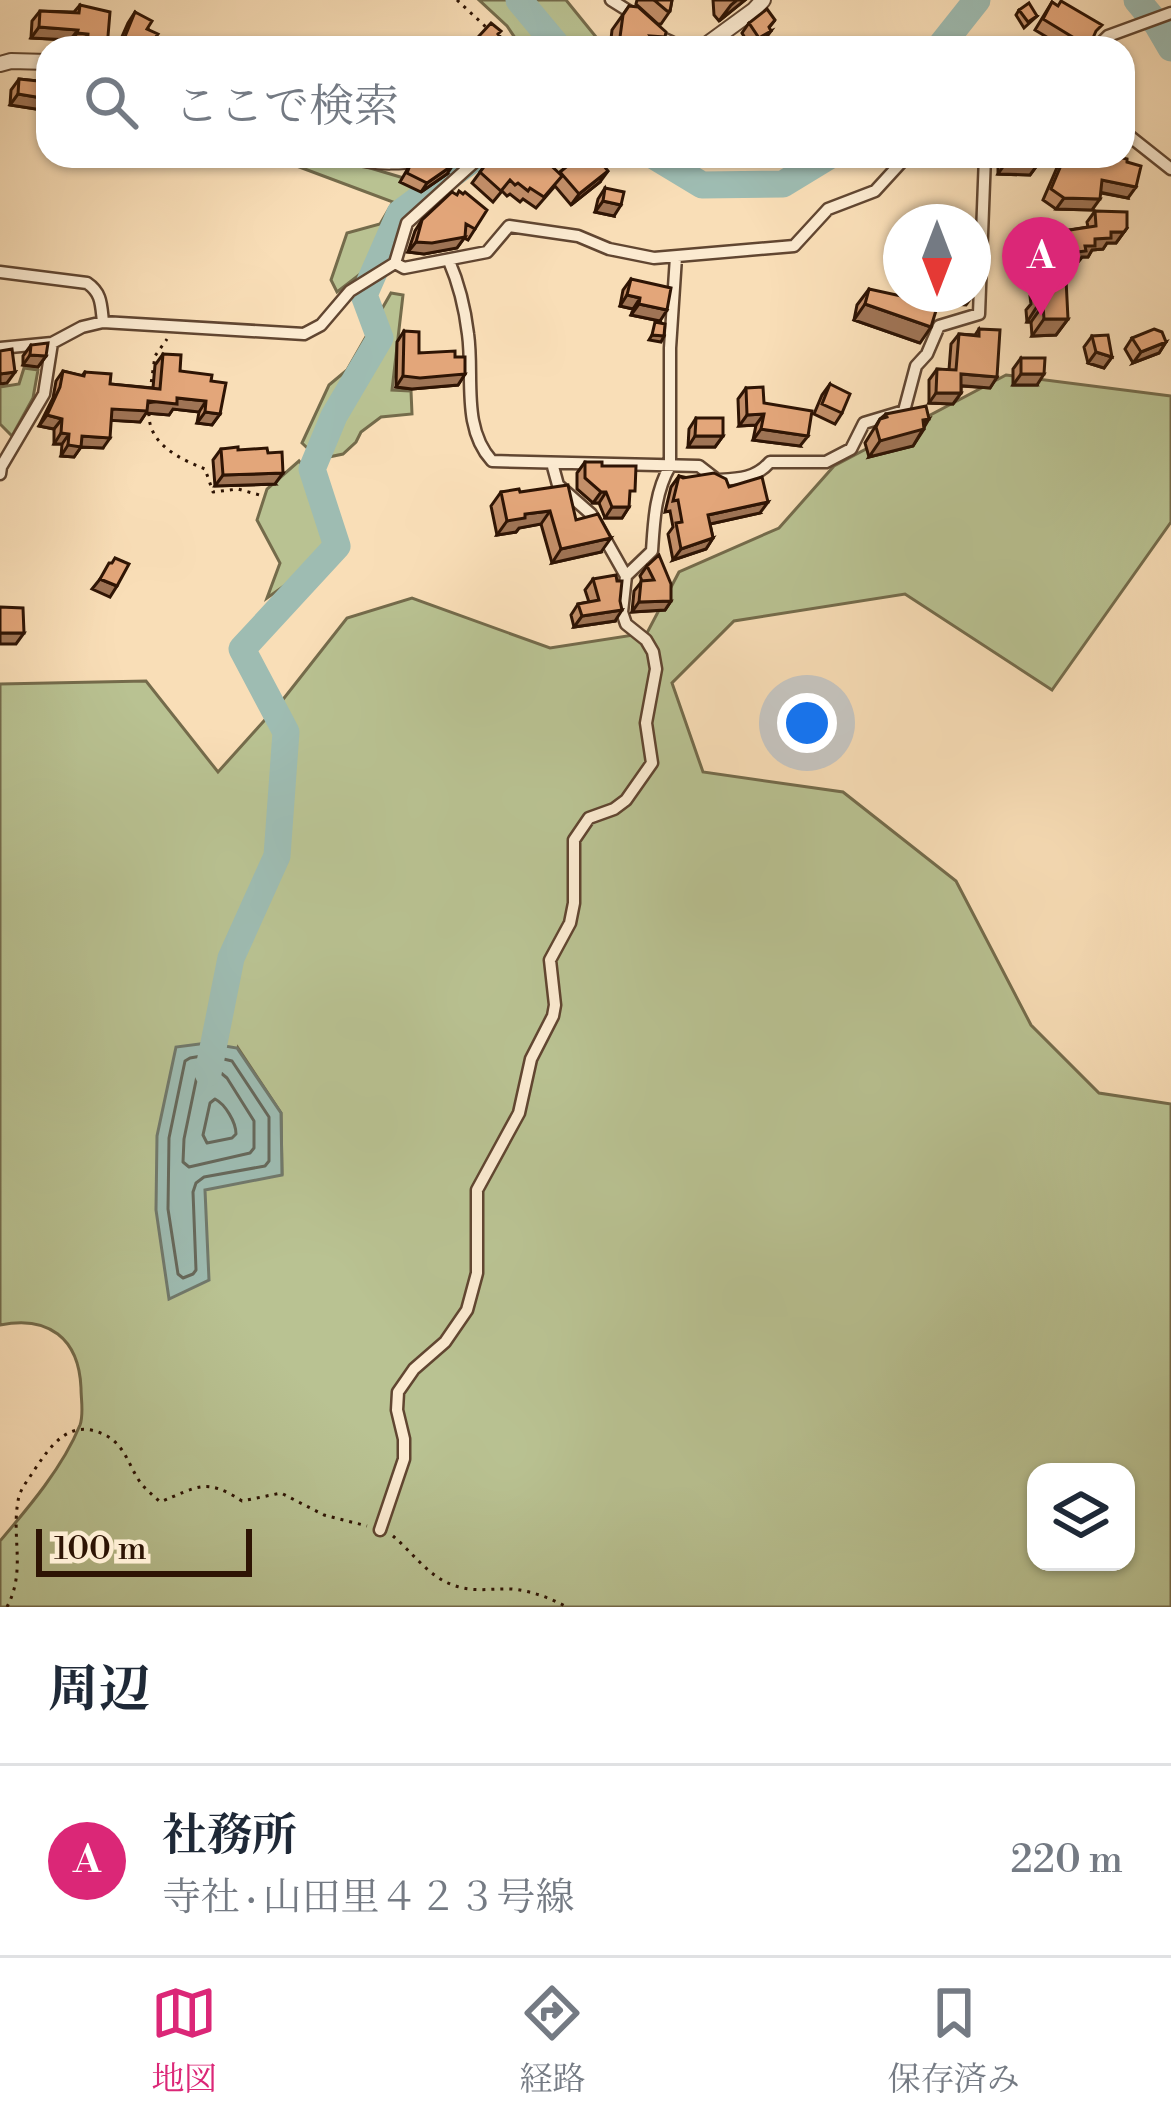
<!DOCTYPE html>
<html lang="ja">
<head>
<meta charset="utf-8">
<style>
	body { margin:0; font-family:"Libre Bodoni","Noto Serif JP",serif; background:#f2f2f3; color:#1f2937 }
	.controls { position:absolute; right:36px; bottom:36px; display:grid; overflow:hidden; border-radius:24px; box-shadow:0 3px 9px #0004 }
	.controls button { width:108px; height:108px; display:grid; place-items:center; padding:0; border:0; border-bottom:3px solid #e0e1e3; background:#fff; color:#1f2937; font:60px sans-serif }
	.compass { position:absolute; left:883px; top:204px; width:108px; height:108px; border-radius:50%; background:#fff; box-shadow:0 3px 9px #0004; rotate:180deg }
	.scale { position:absolute; left:36px; bottom:30px; width:216px; box-sizing:border-box; padding-left:12px; border:6px solid #2e1404; border-top:0; font-size:33px; line-height:42px; white-space:nowrap; color:#2e1404; -webkit-text-stroke:9px #fbead0; paint-order:stroke }
	.you { position:absolute; left:807px; top:723px; width:42px; height:42px; margin:-30px; border:9px solid #fff; border-radius:50%; background:#1a73e8; box-shadow:0 0 0 18px #1a73e833 }
	.badge { display:grid; place-items:center; width:78px; height:78px; border-radius:50%; background:#db2777; color:#fff; font-size:39px; font-weight:700 }
	.pin { position:absolute; translate:-50% -99px; filter:drop-shadow(0 3px 6px #0008) }
	.pin::after { content:''; position:absolute; top:63px; width:42px; height:36px; background:inherit; clip-path:polygon(0 0,100% 0,50% 100%) }
	.list { margin:0; padding:0; list-style:none }
	h2 { display:flex; justify-content:space-between; align-items:center; height:156px; margin:0; padding:0 48px; font-size:51px }
	h2 small { font-size:39px; font-weight:400; color:#747a83 }
	.list li { display:grid; grid-template-columns:78px 1fr auto; gap:36px; align-items:center; box-sizing:border-box; height:192px; padding:0 48px; border-top:3px solid #e0e1e3 }
	.list b { display:block; font-size:45px; white-space:nowrap }
	.list p { margin:0; font-size:39px; white-space:nowrap; color:#747a83 }
	.list em { font-size:39px; font-style:normal; color:#747a83 }
	.icon { flex:none; width:66px; height:66px; fill:none; stroke:currentColor; stroke-width:2; stroke-linecap:round; stroke-linejoin:round }
	.map { position:relative; flex:none; width:1171px; height:1607px; overflow:hidden }
	.search { position:absolute; background:#fff; box-shadow:0 3px 9px #0004; left:36px; right:36px; top:36px; height:132px; display:flex; align-items:center; gap:30px; box-sizing:border-box; padding:0 42px; border-radius:36px; color:#747a83; font-size:45px }
	.sheet { height:348px; background:#fff }
	nav { display:flex; justify-content:space-around; align-items:center; box-sizing:border-box; height:168px; border-top:3px solid #e0e1e3; background:#fff; font-size:33px; color:#747a83 }
	nav a { display:grid; justify-items:center; gap:6px }
	nav .on { color:#db2777 }
	.map>svg:first-child { display:block }
</style>
</head>
<body>
<div class="map">
<svg width="1171" height="1607" viewBox="0 0 1171 1607">
	<rect width="100%" height="100%" fill="#f9deb7"/>
	<filter id="stains"><feTurbulence type="fractalNoise" baseFrequency=".00167" numOctaves="4"/><feColorMatrix values="0 0 0 0 .2 0 0 0 0 .09 0 0 0 0 .02 0 0 0 .5 -.17"/></filter>
	<radialGradient id="worn" r=".72"><stop offset=".6" stop-color="#630" stop-opacity="0"/><stop offset="1" stop-color="#630" stop-opacity=".3"/></radialGradient>
	<!-- green -->
	<path fill="#b9c292" stroke="#746b4b" stroke-width="3" fill-rule="evenodd" d="M479 0H566L605 48H522L507 26Z
		M270 156H330L427 185 396 235 372 265 337 292 331 280 347 233 380 224 393 202Z
		M391 293 403 295 392 390 411 391 412 414 381 417 361 432 356 442 343 454 319 459 302 443 329 385 347 370Z
		M24 368 38 370 33 398 12 436 0 424V387L19 384Z
		M1006 375 1171 396V522L1052 690 905 594 734 621 672 683 703 772 843 792 956 881 1031 1025 1099 1093 1171 1104V1607H0V1541C29 1507 63 1467 80 1425 84 1414 81 1400 81 1388 79 1338 48 1315 0 1325V684L146 681 218 772 281 702 347 618 412 598 550 648 647 633 679 572 779 528 834 466ZM238 1048 281 1113 282 1174 205 1189ZM1036 1472H1126V1562H1036Z
		M299 461 328 497 344 544 267 598 280 563 257 520 267 489Z"/>
	<!-- water -->
	<path fill="#9ebcb2" stroke="#71796c" stroke-width="3" d="M207 1043 237 1048 281 1113 282 1175 205 1190 209 1280 169 1299 156 1210 157 1136 176 1047Z"/>
	<g fill="none" stroke-linecap="round" stroke-linejoin="round">
		<!-- shore -->
		<path stroke="#66685b" stroke-width="3" d="M207 1055 232 1061 269 1117V1161L265 1166 204 1177 196 1183 193 1192 196 1270 193 1274 183 1278 178 1274 168 1209 169 1138 185 1061 190 1058Z
			M201 1071 221 1073 227 1078 254 1121V1148L250 1153 189 1167 183 1162 184 1139 197 1076Z
			M215 1099C225 1104 236 1122 236 1134L232 1138 207 1143 203 1135 210 1103Z"/>
		<!-- river -->
		<path stroke="#9ebcb2" stroke-width="27" d="M519 0 559 48
			M1137 0 1157 24 1171 48
			M939 48 977 0
			M654 156 702 185 783 184 829 156
			M208 1073 231 958 277 856 286 732 242 649 337 546 312 469 334 416 380 338 364 295 400 213 477 156"/>
		<defs>
			<path id="minor" d="M611 0 635 15
				M653 32C661 40 673 40 680 48
				M1096 48 1108 36 1171 13
				M1123 131 1171 169
				M449 261C459 284 465 309 468 334 474 376 461 427 492 461L699 466 717 480C738 479 755 479 770 462H826L851 449 864 423 904 411 916 366 927 354 939 326 979 314 985 156
				M395 263 407 223 481 156
				M0 272 87 283C102 293 101 305 103 322L304 334 321 325 350 291 395 263 404 268 487 252 509 226 578 236 609 249 654 258 794 246 828 209 875 191 907 156
				M0 348 52 343 82 327 103 322
				M552 463 558 485 591 514 626 576
				M0 474 1 467 44 394 52 343
				M626 576 652 551C654 521 655 492 670 466V348L676 257
				M380 1530 404 1459V1439L397 1410 398 1392 414 1369 445 1342 467 1310 477 1273V1190L519 1113 531 1059 553 1016 555 1005 550 960 570 923 574 903V840L589 818 614 809 626 800 652 763 646 723 656 669 653 652 646 640 626 624 622 612 626 576"/>
			<path id="tertiary" d="M702 48 754 10 763 0
				M0 64 11 61 48 62
				M350 156C384 167 419 159 453 156"/>
		</defs>
		<!-- minor casing -->
		<use href="#minor" stroke="#614631" stroke-width="15"/>
		<!-- tertiary casing -->
		<use href="#tertiary" stroke="#614631" stroke-width="18"/>
		<!-- path -->
		<path stroke="#2e1404" stroke-width="3" stroke-dasharray="3 6" stroke-linecap="butt" d="M457 0 487 28
			M150 391 155 356 167 339
			M149 413C148 444 180 459 205 469L213 492 238 489 263 496
			M393 1536C412 1552 429 1577 453 1585 473 1593 492 1588 512 1589 532 1591 550 1598 567 1607
			M7 1607C27 1569 10 1536 19 1496 22 1487 28 1480 33 1472 51 1445 70 1416 107 1436 125 1446 129 1466 140 1482 145 1489 153 1495 160 1502 198 1487 205 1477 242 1501L281 1493 324 1515 367 1526"/>
		<!-- minor -->
		<use href="#minor" stroke="#fbead0" stroke-width="10"/>
		<!-- tertiary -->
		<use href="#tertiary" stroke="#fbead0" stroke-width="14"/>
	</g>
	<!-- wall -->
	<path fill="#c38f69" stroke="#2e1404" stroke-width="3" d="M637 0H672L670 11 661 24H658L636 4Z
		M713 0H745L719 21 714 15Z
		M1052 2 1094 37 1089 48H1065L1035 30Z
		M80 5 107 48H80V45L70 44V40L31 38 32 21 40 11 74 12Z
		M629 6 665 37 658 48H610L612 30Z
		M1019 10 1037 16 1024 28 1016 15Z
		M135 12 155 38 181 48H117L128 23Z
		M749 23 769 28 763 42 751 48 742 33Z
		M19 79 48 82V115L42 114V110L10 105 11 90Z
		M492 156 559 173 576 159 600 182 571 205 555 186 536 208 523 199 520 202 510 194 507 196 502 191 493 202 472 183Z
		M998 156H1041V160L1030 175 998 174Z
		M1062 156H1113L1128 198 1101 193 1092 210 1056 209 1043 200Z
		M411 163 447 174 421 192 400 182Z
		M605 188 614 216 595 212 598 199Z
		M452 192 475 229 468 240 464 238 457 248 424 254 408 252 415 231 422 220Z
		M1095 211 1127 228 1116 243H1107L1103 249 1092 250 1088 257H1082L1078 262 1050 265 1049 243 1057 232 1088 227 1087 222Z
		M631 279 660 321 631 315 633 309 620 306 623 290Z
		M1042 280 1068 319 1056 335 1032 336 1031 322H1027L1026 310 1031 304 1030 296Z
		M869 289 920 343 854 320 857 305Z
		M979 329 997 377 990 388 961 386V393L953 404 929 403V380L937 369 949 370 951 344 959 334 975 335Z
		M404 331 419 353 455 357 465 374 458 385 412 389 396 387 397 342Z
		M1092 336 1112 357 1104 368 1088 363 1084 347Z
		M1132 338 1166 342 1159 353 1133 363 1125 349Z
		M31 345 46 356 38 367 23 365V356Z
		M163 354 180 371 211 381 220 414 212 425 197 423 199 412 173 409 169 415 146 413 140 422 111 420 103 448 81 447 74 457 61 456 62 444H54V429L39 426 53 398 56 381 63 371 82 376 85 372 110 384 153 388 155 365Z
		M1021 358 1037 385H1013V369Z
		M830 384 842 413 835 424 814 414 822 395Z
		M746 388 764 403 800 446 753 440 756 425 739 426 738 399Z
		M886 414 924 426V429L913 446 869 457 865 443 880 419Z
		M696 418 723 436 715 447H688L689 429Z
		M221 449 238 450 275 484 215 486 213 460Z
		M585 462 602 466 629 507 622 518H605L599 503H593L577 489V473Z
		M679 476 729 487 760 513 710 524 713 538 706 549 673 560 668 534 673 527 670 511 665 512 671 487Z
		M501 492H520L576 520 601 552 552 563 541 524 519 528 516 532 497 535 491 506Z
		M647 566 671 601 665 610 632 612 634 591 642 581 640 576Z
		M593 579 615 621 574 627 571 615 578 604 589 602 585 590Z"/>
	<!-- shaded-wall -->
	<path fill="#9f7455" stroke="#2e1404" stroke-width="3" d="M737 0H745L719 21 731 5Z
		M775 20 764 34 771 31 763 42 751 48Z
		M39 27 78 30 70 40 31 38Z
		M77 33 88 34 80 45 70 44Z
		M650 36 665 37 657 48H612L620 37Z
		M124 39 138 44 136 48H118Z
		M18 94 48 99V102L42 110 10 105Z
		M1009 158 1041 160 1030 175 998 174Z
		M453 165 447 174 421 192 427 183Z
		M608 171 600 182 571 205 579 194Z
		M1102 180 1136 187 1128 198 1094 191Z
		M1064 198 1100 199 1092 210 1056 209Z
		M603 201 621 205 614 216 595 212Z
		M1111 232H1124L1116 243H1107L1103 249 1092 250 1088 257H1082L1078 262 1050 265 1058 254 1085 246 1095 239Z
		M465 237 457 248 424 254 408 252 416 242Z
		M957 294H974L966 305 950 304Z
		M627 295 640 298 633 309 620 306Z
		M639 304 667 310 660 321 631 315Z
		M865 304 931 327 920 343 854 320Z
		M1038 305H1043L1031 322H1027Z
		M1044 319H1068L1056 335 1032 336Z
		M652 335 664 336 661 342 649 340Z
		M1166 342 1159 353 1133 363 1141 352Z
		M1096 352 1112 357 1104 368 1088 363Z
		M30 355 46 356 38 367 23 365Z
		M15 372 7 383 0 384V374Z
		M465 374 458 385 412 389 396 387 403 376Z
		M961 374 997 377 990 388 953 385Z
		M1021 374H1044L1037 385H1013Z
		M936 393H961L953 404 929 403Z
		M177 398 206 401 199 412 173 409 169 415 146 413 140 422 104 420 112 409Z
		M205 412 220 414 212 425 197 423Z
		M764 414 756 425 739 426 747 415Z
		M47 415 62 419 54 429 39 426Z
		M929 419 913 446 869 457 880 441Z
		M761 429 808 436 800 446 753 440Z
		M61 433 69 434 62 444H54Z
		M82 436 110 438 103 448 81 447 74 457 61 456 68 445Z
		M695 436H723L715 447H688Z
		M283 473 275 484 215 486 223 475Z
		M601 492H606L599 503H593Z
		M768 502 760 513 701 526 708 515Z
		M612 507H629L622 518H605Z
		M550 511 541 524 519 528 516 532 497 535 507 521 525 514Z
		M611 538 601 552 552 563 561 549Z
		M713 538 706 549 673 560 681 549Z
		M100 579 117 586 110 597 92 589Z
		M671 601 665 610 632 612 639 602Z
		M622 610 615 621 574 627 582 616Z
		M0 633H24L16 644H0Z"/>
	<!-- building -->
	<path fill="#e3a67a" stroke="#2e1404" stroke-width="3" d="M654 0H672L670 11H667Z
		M1061 1 1102 25 1096 31 1089 47 1043 19 1052 2 1058 6Z
		M1029 3 1037 16 1028 22 1019 10Z
		M80 5 110 12 107 48H87L88 34 77 33 78 30 39 27 40 11 79 13Z
		M629 6 638 7 666 32 665 37 650 36 658 48H641L649 43 620 37 623 15Z
		M767 9 775 20 769 27 771 31 759 38 749 23Z
		M135 12 152 21 147 29 158 34 155 38 181 48H139L137 47 138 44 124 39Z
		M491 23 501 31 498 34 510 48H468Z
		M1123 65 1133 73 1126 83 1123 95Z
		M19 79 48 82V99L18 94Z
		M492 156H528L533 161 537 156H541L562 176 544 197 530 188 528 191 518 183 515 185 510 180 501 191 480 172Z
		M587 156H596L608 171 579 194 560 172 576 159 579 162Z
		M1009 156H1041V160L1009 158Z
		M1065 156H1113L1127 159V162L1141 166 1136 187 1102 180 1100 199 1064 198 1051 189Z
		M450 159 453 165 427 183 407 173 411 163Z
		M605 188 624 192 621 205 603 201Z
		M459 191 463 194 465 192 487 210 475 229 466 224 465 237 432 243 416 242 422 220 452 192 457 195Z
		M1095 211 1127 212V228L1124 232H1111V238L1095 239V246H1085L1086 251 1058 254 1057 232 1096 226Z
		M631 279 671 288 667 310 639 304 640 298 627 295Z
		M1066 279 1068 319H1044L1043 305H1038V294H1042V280Z
		M869 289 938 304 931 327 865 304Z
		M655 322 665 324 664 336 652 335Z
		M979 329 1000 330 997 377 961 374V393H936L937 369 956 370 959 334 979 336Z
		M1154 329 1162 332 1166 342 1141 352 1132 338Z
		M404 331 419 332V353L455 351V357H465V374L420 378 403 376Z
		M1108 335 1112 357 1096 352 1092 336Z
		M48 343 46 356 30 355 31 345Z
		M12 349 15 372 0 374V351Z
		M163 354 181 355 180 371 212 375 211 381 226 383 220 414 205 412 206 401 177 398V404L148 401 147 411 112 409 110 438 82 436 81 447 68 445 69 434 61 433 62 419 47 415 60 387 63 371 84 376 85 372 111 374 110 384 160 389Z
		M1021 358H1045L1044 374H1021Z
		M830 384 850 394 842 413 822 404Z
		M763 387 764 403 812 411 808 436 761 429 764 414 747 415 746 388Z
		M926 406 929 419 923 420 924 429 880 441 876 427 880 419 887 417 886 414Z
		M696 418H723V436H695Z
		M238 447V450L267 448 268 453 282 452 283 473 223 475 221 449Z
		M585 462H602V466H636L635 491H630L629 507H612L606 492H601L585 478Z
		M714 473 726 479 729 487 762 477 768 502 708 515 713 538 681 549 676 523 682 522 678 500 673 501 679 476 683 478Z
		M568 485 576 520 598 514 611 538 561 549 550 511 525 514V518L507 521 501 492 519 489 520 492Z
		M659 555 671 584V601L639 602 641 581 654 580 647 566Z
		M115 558 129 564 117 586 100 579 109 563H112Z
		M616 575 617 581H622L620 601 622 610 582 616 578 604 599 600 593 579Z
		M0 607 23 608 24 633H0Z"/>
	<rect width="100%" height="100%" filter="url(#stains)"/>
	<rect width="100%" height="100%" fill="url(#worn)"/>
</svg>
<div class="controls">
<button><svg class="icon" aria-label="layers" viewBox="0 0 24 24"><path d="M12 4l9 5-9 5-9-5zM3 14l9 5 9-5"/></svg></button>
</div>
<svg class="compass" viewBox="-18 -18 36 36"><path d="M0-13l5 13h-10z" fill="#e53935"/><path d="M0 13l5-13h-10z" fill="#747a83"/></svg>
<div class="scale">100 m</div>
<div class="you"></div>
<div class="pin badge" style="left:1041px;top:316px">A</div>
<div class="search"><svg class="icon" aria-label="search" viewBox="0 0 24 24"><circle cx="10" cy="10" r="6"/><path d="M15 15l6 6"/></svg>ここで検索</div>
</div>
<section class="sheet">
<h2>周辺<small></small></h2>
<ul class="list">
<li><span class="badge">A</span><div><b>社務所</b><p>寺社 · 山田里４２３号線</p></div><em>220 m</em></li>
</ul>
</section>
<nav>
<a class="on"><svg class="icon" aria-label="map" viewBox="0 0 24 24"><path d="M3 6l6-2 6 2 6-2v14l-6 2-6-2-6 2zM9 4v14M15 6v14"/></svg>地図</a>
<a><svg class="icon" aria-label="directions" viewBox="0 0 24 24"><path d="M12 3l9 9-9 9-9-9zM9 14v-3h6M13 9l2 2-2 2"/></svg>経路</a>
<a><svg class="icon" aria-label="saved" viewBox="0 0 24 24"><path d="M7 4h10v16l-5-4-5 4z"/></svg>保存済み</a>
</nav>
</body>
</html>
